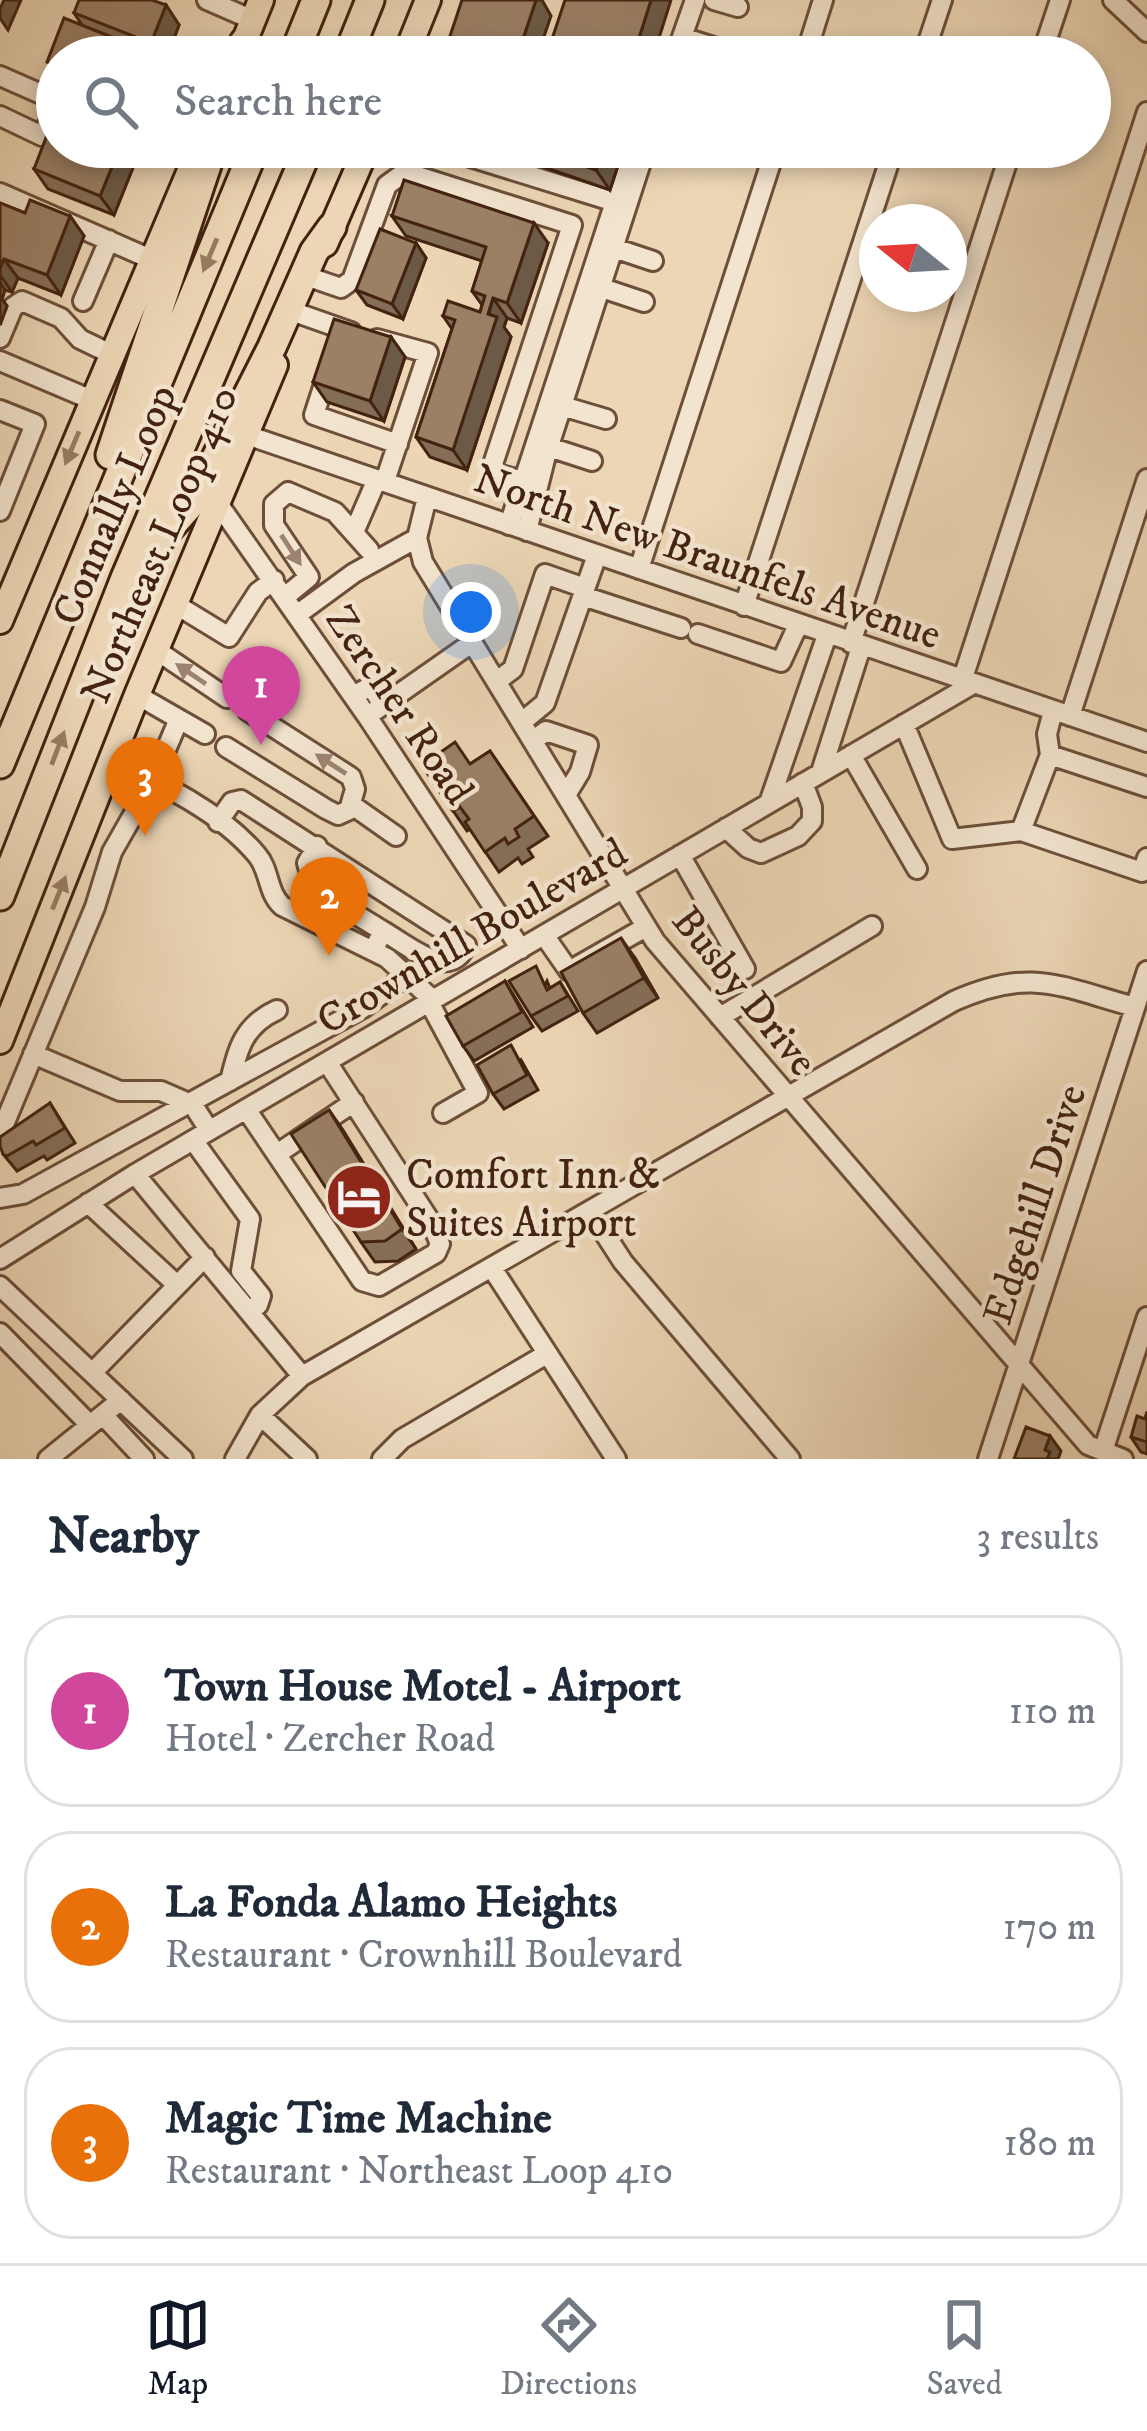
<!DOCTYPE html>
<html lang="en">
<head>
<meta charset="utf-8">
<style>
	body { margin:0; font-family:"IM FELL DW Pica",serif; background:#f6f6f7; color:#1f2937 }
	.compass { position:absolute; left:859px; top:204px; width:108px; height:108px; border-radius:50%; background:#fff; box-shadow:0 6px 18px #0003; rotate:288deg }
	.you { position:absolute; left:471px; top:612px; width:42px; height:42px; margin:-30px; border:9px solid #fff; border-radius:50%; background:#1a73e8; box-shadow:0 0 0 18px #1a73e833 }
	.badge { display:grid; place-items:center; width:78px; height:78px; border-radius:50%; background:#111827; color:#fff; font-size:39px; font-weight:700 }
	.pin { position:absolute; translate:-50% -99px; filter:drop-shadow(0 3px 6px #0008) }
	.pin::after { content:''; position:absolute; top:63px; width:42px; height:36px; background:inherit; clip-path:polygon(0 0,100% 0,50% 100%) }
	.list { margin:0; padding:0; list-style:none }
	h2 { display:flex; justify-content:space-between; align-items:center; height:156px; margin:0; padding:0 48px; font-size:51px }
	h2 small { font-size:39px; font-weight:400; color:#747a83 }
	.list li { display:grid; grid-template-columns:78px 1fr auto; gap:36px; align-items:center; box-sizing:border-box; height:192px; margin:0 24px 24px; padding:0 24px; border:3px solid #e0e1e3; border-radius:48px }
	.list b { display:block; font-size:45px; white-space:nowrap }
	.list p { margin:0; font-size:39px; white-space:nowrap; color:#747a83 }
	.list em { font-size:39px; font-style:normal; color:#747a83 }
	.icon { flex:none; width:66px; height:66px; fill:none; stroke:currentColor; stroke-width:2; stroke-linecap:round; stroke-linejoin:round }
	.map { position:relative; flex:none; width:1147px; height:1459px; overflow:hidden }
	.search { position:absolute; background:#fff; box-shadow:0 6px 18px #0003; left:36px; right:36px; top:36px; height:132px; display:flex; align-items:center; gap:30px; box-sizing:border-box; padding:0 42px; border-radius:66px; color:#747a83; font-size:45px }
	.sheet { height:804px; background:#fff }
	nav { display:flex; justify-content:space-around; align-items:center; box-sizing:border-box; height:168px; border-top:3px solid #e0e1e3; background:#fff; font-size:33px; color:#747a83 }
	nav a { display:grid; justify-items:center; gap:6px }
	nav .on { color:#111827 }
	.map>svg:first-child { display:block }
</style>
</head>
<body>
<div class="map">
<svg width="1147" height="1459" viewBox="0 0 1147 1459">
	<rect width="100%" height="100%" fill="#ecd6b5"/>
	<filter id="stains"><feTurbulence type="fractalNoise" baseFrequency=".00167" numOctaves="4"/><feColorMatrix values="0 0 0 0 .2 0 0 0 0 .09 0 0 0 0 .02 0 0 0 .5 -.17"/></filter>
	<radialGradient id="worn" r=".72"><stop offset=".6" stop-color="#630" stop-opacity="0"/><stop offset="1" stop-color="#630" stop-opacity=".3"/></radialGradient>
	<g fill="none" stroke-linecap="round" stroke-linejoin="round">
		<defs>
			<path id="minor" d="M207 0 253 20
				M714 0 738 7
				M1113 0 1147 32
				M682 37 726 51
				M675 57 695 0
				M805 57 823 0
				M923 57 942 0
				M1041 57 1060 0
				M0 76 57 101
				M0 116 42 136 57 106
				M158 147 193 163
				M438 147 615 202 627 167
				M0 193 153 260
				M614 248 653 261
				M312 278 341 288 352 280 387 185 405 172 572 225 493 464 497 474 523 481
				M602 288 644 302
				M83 301 109 240
				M297 313 351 332
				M0 338 13 307 22 301 61 318 80 339 111 354
				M377 339 428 353 385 481
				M0 361 92 400
				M328 372 314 415 398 444
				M562 406 606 419
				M0 410 35 424 0 511
				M247 435 1147 742
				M549 447 592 461
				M427 497 417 538 423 562 655 941 1088 1445 1123 1459
				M217 502 367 716 521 949
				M509 525 615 202
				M355 530 377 479
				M527 531 546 455 646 147
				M639 569 776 147
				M286 596 309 577 274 525V504L288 492 335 512 369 550
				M583 596 681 628
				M175 604 229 637 258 592 274 580
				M744 606 894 147
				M298 614 354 573 417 538
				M698 634 781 662 798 625
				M851 643 1012 147
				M156 650 227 698
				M497 681 513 669 545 574 585 588
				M962 681 1147 112
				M137 695 205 734
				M353 696 371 686 383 705 376 710
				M383 705 473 642
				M1070 716 1147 479
				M522 722 545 703 597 555
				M904 724 952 839 1021 831 1050 755 1047 734 1053 711
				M533 741 546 731 588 745 580 772 566 795
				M226 747 326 809 338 815 349 810 355 789 351 777 248 711
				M851 755 917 869
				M1050 755 1147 787
				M111 761C161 783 221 812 257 855 270 870 267 892 282 906L387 958 433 1000
				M821 772 861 647
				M769 803 827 635
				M352 805 396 836
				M218 822 232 802 241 800 466 945C450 983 408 945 383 931L373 951
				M726 828 748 848 761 853 798 836 812 821V807L803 783
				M1021 831 1142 872 1147 858
				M317 846 307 863 310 874 345 895 350 899 352 912 383 931
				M680 855 745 969
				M544 935 569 971 646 927
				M429 1002 478 1093 443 1113
				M720 1017 872 926
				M33 1054 120 1091H161L193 1105 209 1130
				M230 1081C238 1048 244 1025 277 1010
				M246 1109 362 1281 379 1286 436 1253 440 1244 432 1224 327 1062
				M0 1134 95 907 112 852 153 780 179 719
				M193 1140 250 1219 241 1271 261 1296 258 1305 249 1312
				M277 1154 354 1102
				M135 1174 302 1376
				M0 1198 23 1194 363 1008 409 974
				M88 1203 177 1285
				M590 1211 623 1262 790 1459
				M0 1259 135 1174 973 684
				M492 1268 616 1459
				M0 1286 183 1459
				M0 1333 90 1425
				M92 1373 205 1257
				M103 1415 144 1459
				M260 1415 307 1459
				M1103 1451 1147 1317
				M48 1459 121 1400
				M235 1459 260 1415 302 1376 954 1001C1031 967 1058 986 1135 1007
				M382 1459 402 1439 545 1355
				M988 1459 1147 971"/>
			<path id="major" d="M238 57 261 0
				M405 57 428 0
				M325 244 367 147
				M0 621 200 147
				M0 1041 137 695 275 365"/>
			<path id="highway" d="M239 57 244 42
				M293 57 316 0
				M347 57 370 0
				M110 455 213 147
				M144 557 195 499 272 347 314 252 332 227
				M0 764 255 147
				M0 896 125 578 309 147"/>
		</defs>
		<!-- minor casing -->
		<use href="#minor" stroke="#6d4f39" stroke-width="24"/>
		<!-- major casing -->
		<use href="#major" stroke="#432210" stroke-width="30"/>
		<!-- highway casing -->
		<use href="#highway" stroke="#432210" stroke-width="33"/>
		<!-- minor -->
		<use href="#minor" stroke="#f3e4cf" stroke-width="18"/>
		<!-- major -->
		<use href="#major" stroke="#ecd6b5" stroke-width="24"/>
		<!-- highway -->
		<use href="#highway" stroke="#ecd6b5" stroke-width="27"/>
	</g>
	<!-- wall -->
	<path fill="#856e58" stroke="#432210" stroke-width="3" d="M166 5 179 25 167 57H57L82 25 74 13Z
		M520 147H624L610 190 532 163Z
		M134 165 114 215 48 189 34 169Z
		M0 203 25 213 70 216 84 236 61 295 18 278 12 292 5 290 2 299 7 306 0 325Z
		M392 216 548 243 521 323 507 318 504 327 511 337 467 470 430 457 416 437 452 329 443 316 480 312 482 305 472 291 482 261 406 236Z
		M416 243 426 258 403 319 367 305 356 290Z
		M391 337 405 357 384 421 327 402 313 382Z
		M490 751 548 836 528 849 533 857 522 864 518 858 499 872 470 829 467 831 423 767 470 764Z
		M635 958 658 998 597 1033 583 1013Z
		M505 981 533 1027 474 1061 463 1046Z
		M547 981 550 988 560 982 578 1011 542 1031 531 1016Z
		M521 1060 538 1090 504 1109 493 1094Z
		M50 1103 75 1143 47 1160 44 1156 17 1171 3 1154Z
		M329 1110 416 1249 398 1261 375 1262 361 1242Z
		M1147 1412V1454L1141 1452 1131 1437 1145 1419Z"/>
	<!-- shaded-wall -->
	<path fill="#6c5a47" stroke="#432210" stroke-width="3" d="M4 0H21L8 30 0 18V9Z
		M536 0H542L551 16 537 57H517Z
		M651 0H671L653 57H633Z
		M166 5 179 25 167 57H161L151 43Z
		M120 147H122L134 165 114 215 100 196Z
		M604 147H624L610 190 596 170Z
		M70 216 84 236 61 295 47 275Z
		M534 223 548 243 521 323 507 303Z
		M416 243 426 258 403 319 392 304Z
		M4 259 18 278 12 292 0 275V268Z
		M0 282 5 290 2 299 7 306 0 325Z
		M493 298 507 318 504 327 511 337 467 470 453 450Z
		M391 337 405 357 384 421 370 401Z
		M621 938 635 958 658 998 644 978Z
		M329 1110 343 1130 416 1249 402 1229Z
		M1050 1436 1061 1451 1058 1459H1047L1045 1450Z"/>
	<!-- building -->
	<path fill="#9b8066" stroke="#432210" stroke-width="3" d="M79 0H152L166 5 151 43 74 13Z
		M462 0H536L517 57H443Z
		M565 0H651L633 57H546Z
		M64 18 144 50 142 57H57V67L47 62Z
		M54 117 57 118V147H120L100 196 34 169Z
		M528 147H604L596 170Z
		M404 180 534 223 507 303 493 298 488 314 497 317 453 450 416 437 455 320 443 316 448 301 480 312 485 296 472 291 486 247 392 216Z
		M30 200 70 216 47 275 4 259 0 268V203L25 213Z
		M380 229 416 243 392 304 356 290Z
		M334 319 391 337 370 401 313 382Z
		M455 742 470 764 490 751 534 816 515 829 519 837 508 844 505 838 485 852 465 822 469 819 460 807 453 811 423 767 431 759Z
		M621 938 644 978 583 1013 561 972Z
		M536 966 547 990 560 982 568 996 531 1016 509 981Z
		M505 981 522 1012 463 1046 446 1016Z
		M511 1045 527 1075 493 1094 477 1065Z
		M50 1103 65 1128 36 1145 33 1141 7 1156 3 1154 0 1146V1137Z
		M329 1110 402 1229 385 1241 361 1242 291 1134Z
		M1147 1412V1442L1131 1437 1137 1416 1145 1419Z
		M1026 1427 1050 1436 1045 1450 1050 1452 1047 1459H1014Z"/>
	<!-- one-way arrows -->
	<defs><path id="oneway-solid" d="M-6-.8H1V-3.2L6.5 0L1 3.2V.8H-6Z" transform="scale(3)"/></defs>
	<g fill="#987c62">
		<use href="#oneway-solid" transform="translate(210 255) rotate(113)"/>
		<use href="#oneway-solid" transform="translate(72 448) rotate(113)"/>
		<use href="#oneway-solid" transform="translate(58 748) rotate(-69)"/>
		<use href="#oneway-solid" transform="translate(59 893) rotate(-68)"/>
	</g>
	<g fill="#9b8370">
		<use href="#oneway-solid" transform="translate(291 550) rotate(57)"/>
		<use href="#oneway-solid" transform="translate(191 674) rotate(-146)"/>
		<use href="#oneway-solid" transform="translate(331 764) rotate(-147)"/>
	</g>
	<!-- icons -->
	<defs>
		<symbol id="hotel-disc" viewBox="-11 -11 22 22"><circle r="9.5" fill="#8f2418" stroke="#f3e4cf"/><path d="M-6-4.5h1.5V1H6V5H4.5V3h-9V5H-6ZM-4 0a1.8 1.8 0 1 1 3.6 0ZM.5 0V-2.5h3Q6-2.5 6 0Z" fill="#fff"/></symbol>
	</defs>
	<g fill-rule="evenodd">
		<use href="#hotel-disc" x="321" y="1159" width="76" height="76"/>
	</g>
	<g text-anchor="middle" stroke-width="9" stroke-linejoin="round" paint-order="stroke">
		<!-- street labels -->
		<g font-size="42" fill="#432210" stroke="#f3e4cf">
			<text transform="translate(113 504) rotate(-67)" y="15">Connally Loop</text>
			<text transform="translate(158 544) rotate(-67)" y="15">Northeast Loop 410</text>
			<text transform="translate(708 555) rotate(19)" y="15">North New Braunfels Avenue</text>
			<text transform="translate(401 704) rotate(56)" y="15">Zercher Road</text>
			<text transform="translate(471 935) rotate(-30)" y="15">Crownhill Boulevard</text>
			<text transform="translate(746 990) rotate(51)" y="15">Busby Drive</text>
			<text transform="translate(1033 1204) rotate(-72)" y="15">Edgehill Drive</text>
		</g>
		<!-- poi labels -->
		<g font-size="42" fill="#432210" stroke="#f3e4cf" text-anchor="start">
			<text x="406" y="1188">Comfort Inn &amp;<tspan x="406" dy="48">Suites Airport</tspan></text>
		</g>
	</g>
	<rect width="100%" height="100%" filter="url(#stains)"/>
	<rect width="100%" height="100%" fill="url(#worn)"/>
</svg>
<svg class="compass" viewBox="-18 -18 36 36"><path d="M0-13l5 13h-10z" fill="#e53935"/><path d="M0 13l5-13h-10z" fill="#747a83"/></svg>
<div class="you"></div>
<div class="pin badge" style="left:261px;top:745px;background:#d1479c">1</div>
<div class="pin badge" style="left:329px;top:956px;background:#e8710a">2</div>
<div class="pin badge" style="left:145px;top:836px;background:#e8710a">3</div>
<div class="search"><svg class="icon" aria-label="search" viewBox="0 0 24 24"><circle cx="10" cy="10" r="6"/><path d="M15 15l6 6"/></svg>Search here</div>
</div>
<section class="sheet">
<h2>Nearby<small>3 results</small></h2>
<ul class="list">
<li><span class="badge" style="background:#d1479c">1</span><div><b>Town House Motel - Airport</b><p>Hotel · Zercher Road</p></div><em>110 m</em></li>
<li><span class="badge" style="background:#e8710a">2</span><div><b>La Fonda Alamo Heights</b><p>Restaurant · Crownhill Boulevard</p></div><em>170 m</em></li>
<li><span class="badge" style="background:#e8710a">3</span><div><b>Magic Time Machine</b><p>Restaurant · Northeast Loop 410</p></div><em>180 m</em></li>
</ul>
</section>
<nav>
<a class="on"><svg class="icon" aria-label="map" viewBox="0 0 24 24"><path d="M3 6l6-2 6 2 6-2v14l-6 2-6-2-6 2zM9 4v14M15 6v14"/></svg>Map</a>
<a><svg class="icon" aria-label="directions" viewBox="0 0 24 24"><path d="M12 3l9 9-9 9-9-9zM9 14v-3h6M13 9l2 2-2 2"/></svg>Directions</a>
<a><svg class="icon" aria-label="saved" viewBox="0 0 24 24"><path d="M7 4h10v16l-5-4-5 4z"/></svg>Saved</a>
</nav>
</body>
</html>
